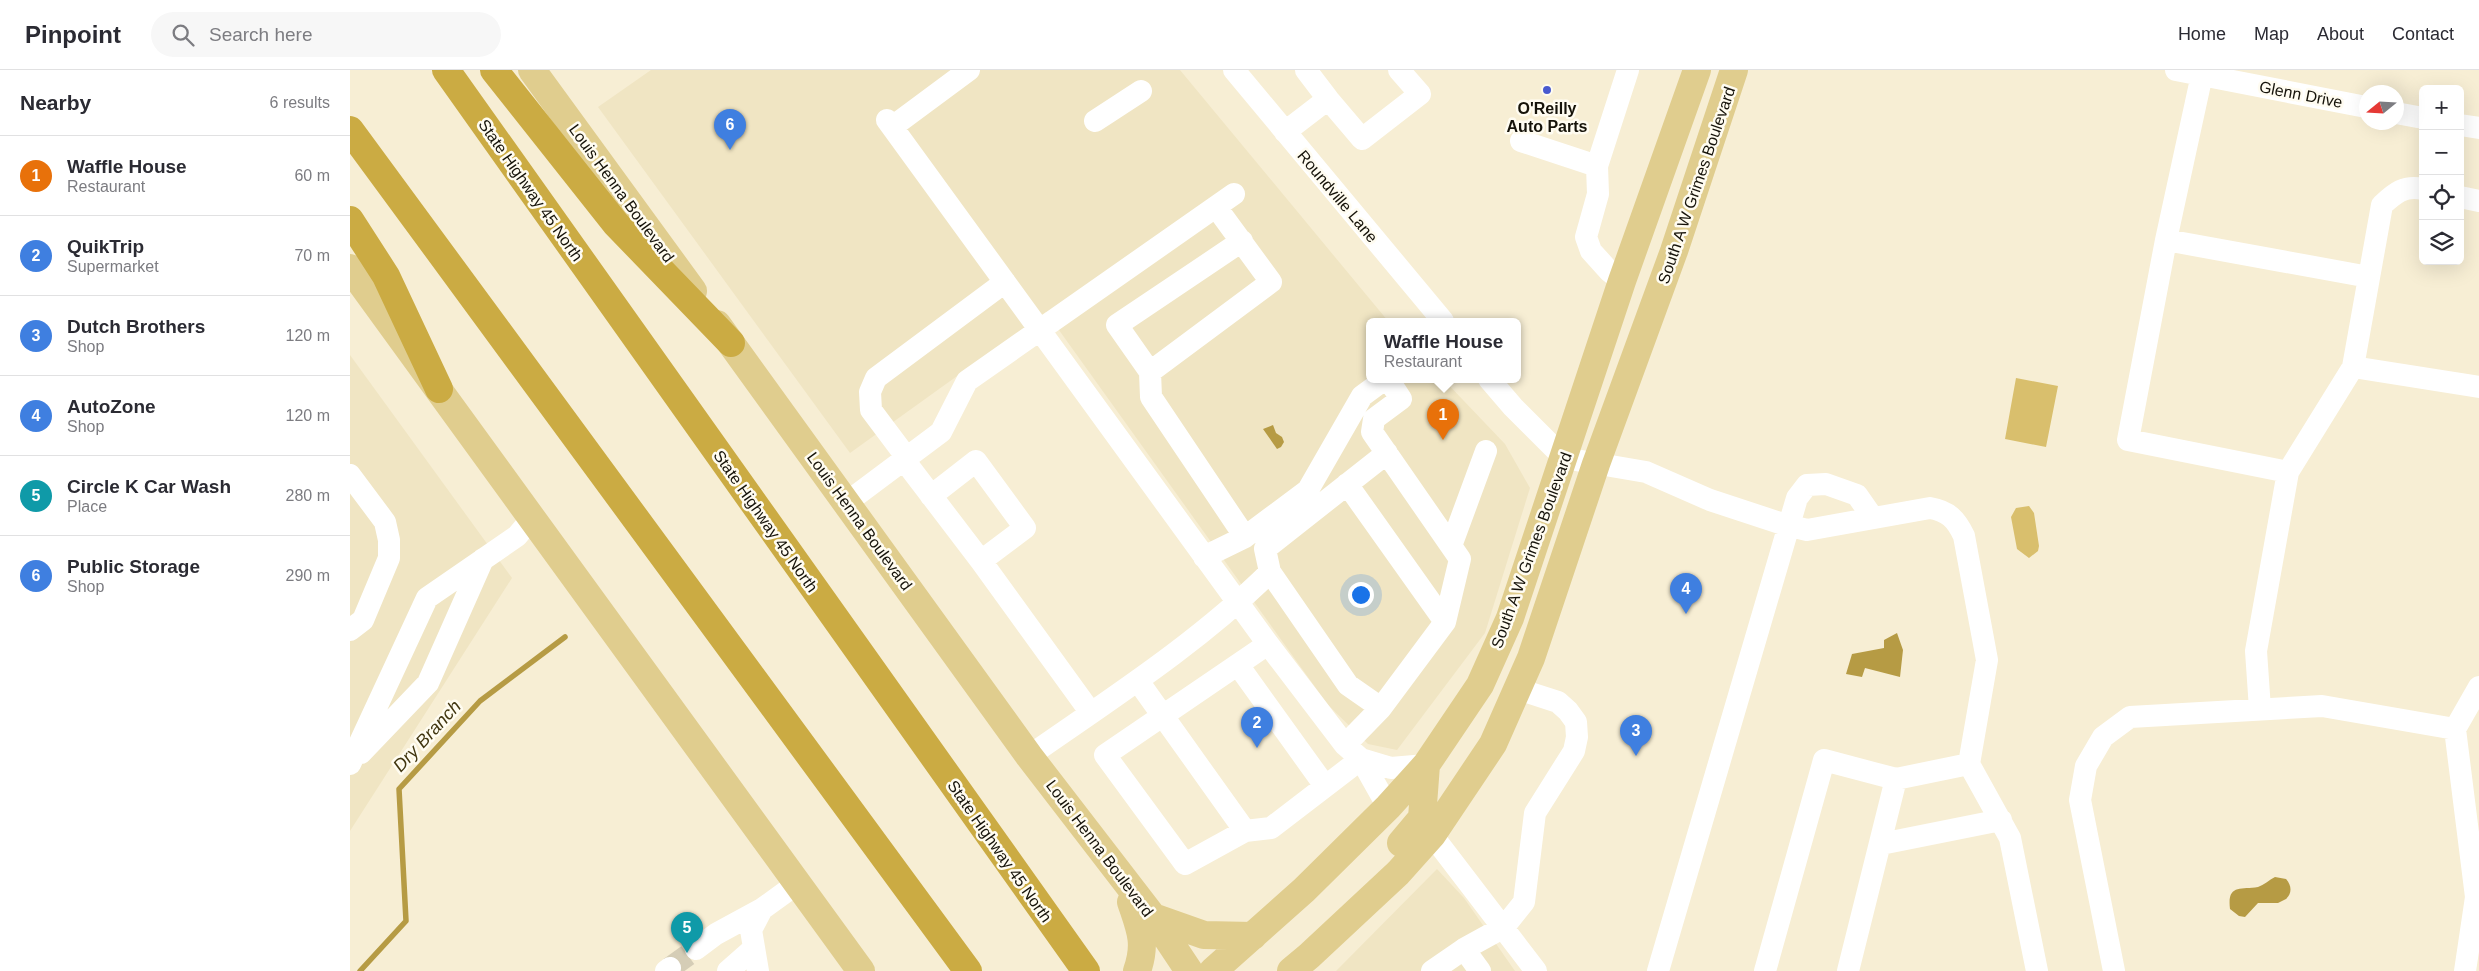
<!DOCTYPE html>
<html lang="en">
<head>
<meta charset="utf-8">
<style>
	body { margin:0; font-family:Helvetica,sans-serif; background:#f7f7f7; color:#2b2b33 }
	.controls { position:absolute; right:15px; top:15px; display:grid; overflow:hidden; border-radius:8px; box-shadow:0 5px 20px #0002 }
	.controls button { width:45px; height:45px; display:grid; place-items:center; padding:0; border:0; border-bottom:1px solid #e1e1e2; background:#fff; color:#2b2b33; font:25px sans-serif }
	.compass { position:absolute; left:2009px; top:15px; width:45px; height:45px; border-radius:50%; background:#fff; box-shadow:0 5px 20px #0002; rotate:252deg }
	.you { position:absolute; left:1010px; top:524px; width:18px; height:18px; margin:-12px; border:4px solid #fff; border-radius:50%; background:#1a73e8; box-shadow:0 0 0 8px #1a73e833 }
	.badge { display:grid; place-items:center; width:32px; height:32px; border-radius:50%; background:#111827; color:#fff; font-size:16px; font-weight:700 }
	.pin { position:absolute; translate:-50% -41px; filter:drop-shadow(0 1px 2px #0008) }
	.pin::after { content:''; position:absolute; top:26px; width:18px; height:15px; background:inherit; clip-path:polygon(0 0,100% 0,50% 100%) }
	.popup { position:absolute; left:1016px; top:248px; width:155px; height:65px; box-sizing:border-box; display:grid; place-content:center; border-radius:8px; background:#fff; filter:drop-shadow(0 1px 4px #0005); font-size:16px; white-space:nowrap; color:#7c7c81 }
	.popup b { font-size:19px; color:#2b2b33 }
	.popup::after { content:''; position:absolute; left:50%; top:100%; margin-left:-10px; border:10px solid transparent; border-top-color:#fff }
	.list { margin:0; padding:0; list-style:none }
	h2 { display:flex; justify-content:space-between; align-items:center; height:65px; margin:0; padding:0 20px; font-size:21px }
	h2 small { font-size:16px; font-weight:400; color:#7c7c81 }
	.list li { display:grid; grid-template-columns:32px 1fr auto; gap:15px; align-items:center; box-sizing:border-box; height:80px; padding:0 20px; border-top:1px solid #e1e1e2 }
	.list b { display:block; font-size:19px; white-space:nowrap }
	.list p { margin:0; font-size:16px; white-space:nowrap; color:#7c7c81 }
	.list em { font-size:16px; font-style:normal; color:#7c7c81 }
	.icon { flex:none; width:28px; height:28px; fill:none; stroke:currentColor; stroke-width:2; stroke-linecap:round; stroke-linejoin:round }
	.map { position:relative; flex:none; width:2129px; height:901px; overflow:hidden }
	header { display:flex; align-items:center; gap:30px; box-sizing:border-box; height:70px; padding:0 25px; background:#fff; border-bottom:1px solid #e1e1e2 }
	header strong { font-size:24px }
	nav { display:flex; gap:28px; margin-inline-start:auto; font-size:18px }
	.search { width:350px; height:45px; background:#f7f7f7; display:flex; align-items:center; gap:12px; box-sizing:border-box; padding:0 18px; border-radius:28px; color:#7c7c81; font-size:19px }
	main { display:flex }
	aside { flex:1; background:#fff }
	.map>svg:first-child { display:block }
</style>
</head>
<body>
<header>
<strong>Pinpoint</strong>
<div class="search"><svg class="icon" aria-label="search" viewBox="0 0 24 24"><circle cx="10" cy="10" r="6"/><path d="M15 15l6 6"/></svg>Search here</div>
<nav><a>Home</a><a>Map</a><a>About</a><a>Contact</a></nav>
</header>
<main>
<aside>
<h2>Nearby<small>6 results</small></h2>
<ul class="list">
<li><span class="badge" style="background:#e8710a">1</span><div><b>Waffle House</b><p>Restaurant</p></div><em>60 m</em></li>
<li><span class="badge" style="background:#3f7fe0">2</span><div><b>QuikTrip</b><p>Supermarket</p></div><em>70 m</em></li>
<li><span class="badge" style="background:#3f7fe0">3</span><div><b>Dutch Brothers</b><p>Shop</p></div><em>120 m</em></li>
<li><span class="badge" style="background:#3f7fe0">4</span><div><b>AutoZone</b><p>Shop</p></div><em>120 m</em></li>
<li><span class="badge" style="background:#0f9aa8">5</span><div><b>Circle K Car Wash</b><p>Place</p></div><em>280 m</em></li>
<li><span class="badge" style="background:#3f7fe0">6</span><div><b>Public Storage</b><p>Shop</p></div><em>290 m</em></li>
</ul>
</aside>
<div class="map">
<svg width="2129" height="901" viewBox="0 0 2129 901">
	<rect width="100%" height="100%" fill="#f7eed4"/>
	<!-- built -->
	<path fill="#f0e5c3" d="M301 0H830L1038 251H1019V309H1093L1155 374 1180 418 1135 563 1047 680 1018 674 978 635 696 242 500 383 248 37Z
		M0 285 162 508 0 761Z
		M1087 799 1114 828 1165 901H986Z"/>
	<!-- green -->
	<path fill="#d9bf6d" d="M1666 308 1708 316 1696 377 1655 369Z
		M1679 436 1684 443 1689 476 1688 481 1679 488 1667 479 1661 447 1666 438Z"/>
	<!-- water -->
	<path fill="#b69b44" d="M923 355 926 363 932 367 934 372 931 377 927 379 913 359Z
		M1547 563 1553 580 1550 607 1515 598 1512 607 1496 604 1502 584 1534 578V570Z
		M1925 807 1936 809C1942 816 1942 823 1936 829L1928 833H1908L1895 847 1889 846 1880 839C1877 814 1890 820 1908 817 1914 815 1919 810 1925 807Z"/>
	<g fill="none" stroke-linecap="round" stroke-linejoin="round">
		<!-- stream -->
		<path stroke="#b69b44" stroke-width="5.5" d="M10 901 56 851 49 719 130 631 215 567"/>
		<!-- minor-tunnel -->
		<path stroke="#d5cdb6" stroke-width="22" stroke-dasharray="22 11" stroke-linecap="butt" d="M320 898 346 879"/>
		<!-- minor -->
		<path stroke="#fff" stroke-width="22" d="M884 0 1093 251
			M1826 0 2016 37
			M1853 0 1816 170 1778 370 1938 402
			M978 29 1012 69 1070 24 1049 0
			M2046 43 2073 48
			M537 50 918 574 995 675 1011 689 1038 737
			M745 51 791 21
			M2110 55 2129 58
			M542 57 619 0
			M935 62 978 29 956 0
			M1171 71 1247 96
			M2110 127 2129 131
			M1816 170 2019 207
			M892 171 767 255 800 302 801 327 895 467
			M1272 211 1259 201 1241 181 1236 167 1248 124 1247 96 1278 0
			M2003 297 2129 317
			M800 302 921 212 866 137
			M1139 309 1163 337 1214 388 1296 402 1360 430 1433 454 1457 460 1580 438C1598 441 1606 449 1614 466L1637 590 1619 694 1546 709 1474 690 1415 901
			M557 388 521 340 520 322 526 308 655 212
			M554 390 631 491 675 458 626 391 581 426
			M0 405 35 452 39 470V488L13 550 0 560
			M997 414 1095 552
			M496 433 591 362 617 311 884 124
			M1101 476 1136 381
			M854 487 895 467 958 420 1012 326 1035 309
			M631 491 741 643
			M920 502 998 615 1031 638
			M918 574 755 685 835 794 895 761 921 758 1011 689
			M888 595 975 716
			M788 611 895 761
			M1910 639 1906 581 1938 402 2003 297 2032 135C2045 123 2054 115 2073 119
			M995 675 1031 638 1095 552 1110 489 1022 362 1024 349 1051 329 1038 309
			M11 683 78 613 133 489
			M679 686C762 628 848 573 920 502L915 479 1037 383
			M1011 689 1041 698 1076 695
			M0 694 77 528 167 466 183 447
			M1619 694 1660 768 1687 901
			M1082 765 1186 901
			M1531 774 1651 750
			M346 879 366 864 412 839
			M1114 879 1130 901
			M316 901 320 898
			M378 901 403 879
			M408 901 401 860 412 839 448 813
			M1082 901 1114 879 1154 857 1174 832 1185 743 1224 681 1227 667 1226 652 1218 641 1208 632 1168 619
			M1308 901 1447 428 1457 415 1476 414 1507 425 1523 448
			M1498 901 1546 709
			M1764 901 1730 730 1736 696 1753 667 1780 647 1972 636 2105 659
			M2115 901 2126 827 2105 659 2129 617"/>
		<!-- major -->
		<path stroke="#e0cd8e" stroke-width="28" d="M182 0 343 221
			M0 198 511 901
			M367 254 679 686 803 847 839 901
			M1051 773 1072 748 1076 695
			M781 832C790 859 797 873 787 901
			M803 847 854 865 903 866
			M863 901 954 820 1038 737 1076 695 1130 615 1160 548 1272 211 1347 0
			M941 901 959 886 1048 803 1082 765 1143 674 1181 588 1246 394 1324 181 1384 0"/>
		<!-- highway -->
		<path stroke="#cbab43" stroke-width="28" d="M96 0 736 901
			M144 0 266 154 381 273
			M0 60 618 901
			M0 150 36 206 89 319"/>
	</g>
	<!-- markers -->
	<circle fill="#495acf" stroke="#fffcf1" stroke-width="2" cx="1197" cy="20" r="5"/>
	<g text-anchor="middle" stroke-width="5" stroke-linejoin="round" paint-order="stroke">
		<!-- street labels -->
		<g font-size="16" fill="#16130a" stroke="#fffcf1">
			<text transform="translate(1951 24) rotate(11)" y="6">Glenn Drive</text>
			<text transform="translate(1346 115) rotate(-71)" y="6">South A W Grimes Boulevard</text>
			<text transform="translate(181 120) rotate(55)" y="6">State Highway 45 North</text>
			<text transform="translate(272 123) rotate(54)" y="6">Louis Henna Boulevard</text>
			<text transform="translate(988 126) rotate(50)" y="6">Roundville Lane</text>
			<text transform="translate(416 451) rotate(55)" y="6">State Highway 45 North</text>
			<text transform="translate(510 451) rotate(54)" y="6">Louis Henna Boulevard</text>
			<text transform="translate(1181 480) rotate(-70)" y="6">South A W Grimes Boulevard</text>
			<text transform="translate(750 778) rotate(53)" y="6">Louis Henna Boulevard</text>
			<text transform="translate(650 781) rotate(55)" y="6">State Highway 45 North</text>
		</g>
		<!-- poi labels -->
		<g font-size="16" font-weight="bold" fill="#16130a" stroke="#fffcf1">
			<text x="1197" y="44">O'Reilly<tspan x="1197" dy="18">Auto Parts</tspan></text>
		</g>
		<!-- water labels -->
		<g font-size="18" font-style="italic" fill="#413610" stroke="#fffcf1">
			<text transform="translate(77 666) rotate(-47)" y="6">Dry Branch</text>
		</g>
	</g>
</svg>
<div class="controls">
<button>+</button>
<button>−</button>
<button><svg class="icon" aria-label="locate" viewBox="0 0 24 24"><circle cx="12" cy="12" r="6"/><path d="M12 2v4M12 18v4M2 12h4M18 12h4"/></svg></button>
<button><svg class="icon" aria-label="layers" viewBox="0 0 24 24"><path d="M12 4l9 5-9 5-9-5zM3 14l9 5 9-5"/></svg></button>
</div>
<svg class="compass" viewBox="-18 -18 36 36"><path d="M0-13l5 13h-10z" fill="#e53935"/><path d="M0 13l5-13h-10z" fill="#7c7c81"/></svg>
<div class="you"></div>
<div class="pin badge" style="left:1093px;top:370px;background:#e8710a">1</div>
<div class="popup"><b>Waffle House</b>Restaurant</div>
<div class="pin badge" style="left:907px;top:678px;background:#3f7fe0">2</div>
<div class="pin badge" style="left:1286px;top:686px;background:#3f7fe0">3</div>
<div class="pin badge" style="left:1336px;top:544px;background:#3f7fe0">4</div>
<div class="pin badge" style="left:337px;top:883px;background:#0f9aa8">5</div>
<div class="pin badge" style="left:380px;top:80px;background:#3f7fe0">6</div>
</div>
</main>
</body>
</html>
